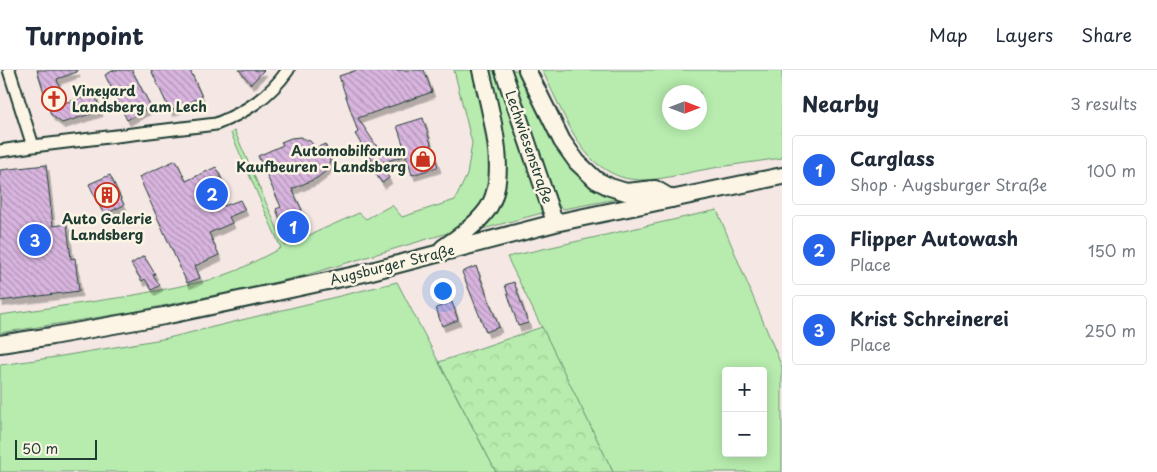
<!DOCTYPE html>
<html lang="en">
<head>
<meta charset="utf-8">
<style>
	body { margin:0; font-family:"Playpen Sans",sans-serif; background:#f6f6f7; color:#1f2937 }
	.controls { position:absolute; right:15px; bottom:15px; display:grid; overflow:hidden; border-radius:5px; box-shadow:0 2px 12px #0003 }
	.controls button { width:45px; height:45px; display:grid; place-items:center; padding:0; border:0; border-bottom:1px solid #e0e1e3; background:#fff; color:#1f2937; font:25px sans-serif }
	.compass { position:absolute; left:662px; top:15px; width:45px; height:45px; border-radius:50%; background:#fff; box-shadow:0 2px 12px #0003; rotate:90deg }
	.scale { position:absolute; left:15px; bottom:12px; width:82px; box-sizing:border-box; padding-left:5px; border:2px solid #1f3d34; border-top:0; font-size:14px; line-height:18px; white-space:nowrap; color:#1f3d34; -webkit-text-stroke:4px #fcf5e5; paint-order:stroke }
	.you { position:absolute; left:442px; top:220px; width:18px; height:18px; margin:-12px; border:4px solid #fff; border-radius:50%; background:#1a73e8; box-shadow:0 0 0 8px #1a73e833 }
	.badge { display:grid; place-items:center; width:32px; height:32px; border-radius:50%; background:#2563eb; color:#fff; font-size:16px; font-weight:700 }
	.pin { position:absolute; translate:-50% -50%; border:2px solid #fff; box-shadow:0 1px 5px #0006 }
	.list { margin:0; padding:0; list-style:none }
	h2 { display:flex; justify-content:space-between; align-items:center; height:65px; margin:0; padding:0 20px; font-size:21px }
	h2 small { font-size:16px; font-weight:400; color:#747a83 }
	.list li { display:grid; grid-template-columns:32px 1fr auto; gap:15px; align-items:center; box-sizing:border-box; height:70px; margin:0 10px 10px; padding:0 10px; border:1px solid #e0e1e3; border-radius:5px }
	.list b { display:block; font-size:19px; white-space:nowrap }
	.list p { margin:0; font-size:16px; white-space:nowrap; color:#747a83 }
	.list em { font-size:16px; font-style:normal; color:#747a83 }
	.map { position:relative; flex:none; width:782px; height:402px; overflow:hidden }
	header { display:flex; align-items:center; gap:30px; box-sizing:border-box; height:70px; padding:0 25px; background:#fff; border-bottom:1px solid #e0e1e3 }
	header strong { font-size:24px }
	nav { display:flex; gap:28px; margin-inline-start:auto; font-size:18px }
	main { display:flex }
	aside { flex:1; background:#fff }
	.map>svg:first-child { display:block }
</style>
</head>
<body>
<header>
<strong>Turnpoint</strong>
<nav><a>Map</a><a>Layers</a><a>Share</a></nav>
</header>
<main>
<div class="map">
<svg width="782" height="402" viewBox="0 0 782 402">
	<defs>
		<pattern id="forest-crowns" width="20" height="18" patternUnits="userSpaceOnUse" patternTransform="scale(1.25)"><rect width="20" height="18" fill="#b7ecae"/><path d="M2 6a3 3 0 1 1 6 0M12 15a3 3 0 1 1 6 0" fill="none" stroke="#9dcb96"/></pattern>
		<pattern id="building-back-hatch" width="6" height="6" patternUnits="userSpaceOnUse" patternTransform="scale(1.25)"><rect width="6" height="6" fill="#d8b4de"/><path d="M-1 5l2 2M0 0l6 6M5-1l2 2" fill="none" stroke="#af94b5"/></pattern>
		<filter id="shadow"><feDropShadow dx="3" dy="5.5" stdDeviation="0" flood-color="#0004"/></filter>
	</defs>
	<rect width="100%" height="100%" fill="#f5e8e4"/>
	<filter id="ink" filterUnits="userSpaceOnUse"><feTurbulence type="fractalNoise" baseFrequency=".02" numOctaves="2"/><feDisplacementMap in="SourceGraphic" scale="10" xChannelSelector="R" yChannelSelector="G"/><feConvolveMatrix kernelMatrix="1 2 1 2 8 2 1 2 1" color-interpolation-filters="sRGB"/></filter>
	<g filter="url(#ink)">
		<!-- green -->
		<path fill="#b7ecae" stroke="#6b9471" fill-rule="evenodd" d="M454 0H476L491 74 492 113 483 135 469 150 451 162 303 206 231 222 132 242 0 263V245L124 227 171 218 214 209 238 200 281 178 231 63 234 61 235 62 285 176 359 143 366 149 392 135 402 147 455 130 467 105 472 73Z
			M487 0H496L544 139 542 143 479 160 497 132Z
			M511 0H521L548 59 616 125V129L564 139 561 138 558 134Z
			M542 0H782V88C755 92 729 95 702 100 680 104 653 113 630 109 618 108 601 98 593 90 572 70 556 27 542 0ZM670 22H700V52H670Z
			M717 140 782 297V402H613L507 187ZM726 301H763V383H726Z
			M397 212 496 402H0V295L56 287 168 268Z"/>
		<!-- forest -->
		<path fill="url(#forest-crowns)" stroke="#6b9471" d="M542 257 613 402H496L439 292Z"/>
		<!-- building -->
		<path fill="url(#building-back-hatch)" stroke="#1f3d34" filter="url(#shadow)" d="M37 0H77V2L57 9 64 33 95 24 100 41 62 53 51 45Z
			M114 0H132L151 37 127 50 105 5Z
			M151 0H190L202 27 170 41Z
			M239 0H264L251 14Z
			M357 0H424L432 22 358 48 382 84 404 77 397 56 423 48 438 97 412 105 406 85 375 95 355 64 358 62 339 6Z
			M300 67 310 71 316 78 325 74 328 81 330 91 326 101 317 108 292 119 302 140 297 142 304 157 286 165 276 139 281 137 258 86 283 75 281 72 291 68Z
			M176 90 186 111 216 97 224 114 216 118 224 136 240 130 245 140 229 147 232 153 209 163 219 185 195 196 200 208 187 213 139 107Z
			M46 95 53 156 67 154 71 189 75 188 79 221 0 231V100Z
			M381 96 389 108 382 113 374 101Z
			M110 105 124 135 104 145 89 114Z
			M144 186 155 204 153 205 160 215 152 220 145 209 142 211 131 194Z
			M476 196 499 257 486 262 462 202Z
			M514 212 528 253 518 256 505 215Z
			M452 232 458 250 442 256 436 238Z"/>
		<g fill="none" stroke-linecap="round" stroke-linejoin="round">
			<defs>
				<path id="minor" d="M9 0 33 76
					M0 81 33 76 216 54C246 42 269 27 288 0"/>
				<path id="tertiary" d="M503 0 555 153"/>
				<path id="secondary" d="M527 0 562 71 577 92 596 110 610 117 626 122 655 119 672 129
					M443 178C459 167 476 155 487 140 511 106 489 37 481 0
					M0 274 52 266 164 246 277 222 360 204 555 153 782 106"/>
			</defs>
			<!-- minor casing -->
			<use href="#minor" stroke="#1f3d34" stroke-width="15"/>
			<!-- tertiary casing -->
			<use href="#tertiary" stroke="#1f3d34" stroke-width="19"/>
			<!-- secondary casing -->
			<use href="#secondary" stroke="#1f3d34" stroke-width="20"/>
			<!-- minor -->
			<use href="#minor" stroke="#fcf5e5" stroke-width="11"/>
			<!-- tertiary -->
			<use href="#tertiary" stroke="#fcf5e5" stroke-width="15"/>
			<!-- secondary -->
			<use href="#secondary" stroke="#fcf5e5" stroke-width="16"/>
		</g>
	</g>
	<!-- icons -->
	<defs>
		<symbol id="church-ring" viewBox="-11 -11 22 22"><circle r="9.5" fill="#fcf5e5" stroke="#c8321e" stroke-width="1.5"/><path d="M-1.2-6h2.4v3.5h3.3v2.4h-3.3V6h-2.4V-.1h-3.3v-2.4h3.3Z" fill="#c8321e"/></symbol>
		<symbol id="shop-ring" viewBox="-11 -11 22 22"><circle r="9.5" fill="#fcf5e5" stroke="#c8321e" stroke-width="1.5"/><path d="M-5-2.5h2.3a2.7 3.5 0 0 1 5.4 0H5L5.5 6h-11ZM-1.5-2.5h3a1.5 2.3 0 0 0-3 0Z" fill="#c8321e"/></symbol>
		<symbol id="building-ring" viewBox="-11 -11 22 22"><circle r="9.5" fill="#fcf5e5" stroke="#c8321e" stroke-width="1.5"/><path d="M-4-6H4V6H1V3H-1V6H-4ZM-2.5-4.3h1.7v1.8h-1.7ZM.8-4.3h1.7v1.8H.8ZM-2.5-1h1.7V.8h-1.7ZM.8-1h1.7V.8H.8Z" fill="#c8321e"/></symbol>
	</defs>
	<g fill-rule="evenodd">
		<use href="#church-ring" x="40" y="15" width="28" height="28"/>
		<use href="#shop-ring" x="409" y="75" width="28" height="28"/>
		<use href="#building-ring" x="93" y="111" width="28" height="28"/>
	</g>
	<g text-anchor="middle" stroke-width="5" stroke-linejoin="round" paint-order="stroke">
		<!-- poi labels -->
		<g font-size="14" font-weight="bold" fill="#1f3d34" stroke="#fcf5e5" text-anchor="start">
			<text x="72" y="26">Vineyard<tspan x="72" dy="16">Landsberg am Lech</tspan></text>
			<text x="406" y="86" text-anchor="end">Automobilforum<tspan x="406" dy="16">Kaufbeuren – Landsberg</tspan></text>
			<text x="107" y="154" text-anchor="middle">Auto Galerie<tspan x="107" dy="16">Landsberg</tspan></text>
		</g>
		<!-- street labels -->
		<g font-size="14" fill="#1f3d34" stroke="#fcf5e5">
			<text transform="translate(529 77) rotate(71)" y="5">Lechwiesenstraße</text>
			<text transform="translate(392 195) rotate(-14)" y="5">Augsburger Straße</text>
		</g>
	</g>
</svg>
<div class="controls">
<button>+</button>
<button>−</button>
</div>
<svg class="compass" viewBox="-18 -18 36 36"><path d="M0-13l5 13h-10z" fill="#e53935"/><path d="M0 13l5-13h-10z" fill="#747a83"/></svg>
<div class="scale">50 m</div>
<div class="you"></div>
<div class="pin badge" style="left:293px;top:157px">1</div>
<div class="pin badge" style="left:212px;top:124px">2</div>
<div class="pin badge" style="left:35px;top:170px">3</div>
</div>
<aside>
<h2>Nearby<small>3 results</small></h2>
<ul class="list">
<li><span class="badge">1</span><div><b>Carglass</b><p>Shop · Augsburger Straße</p></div><em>100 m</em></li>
<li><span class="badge">2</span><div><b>Flipper Autowash</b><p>Place</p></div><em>150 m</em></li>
<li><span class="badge">3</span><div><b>Krist Schreinerei</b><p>Place</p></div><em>250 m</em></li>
</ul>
</aside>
</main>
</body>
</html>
